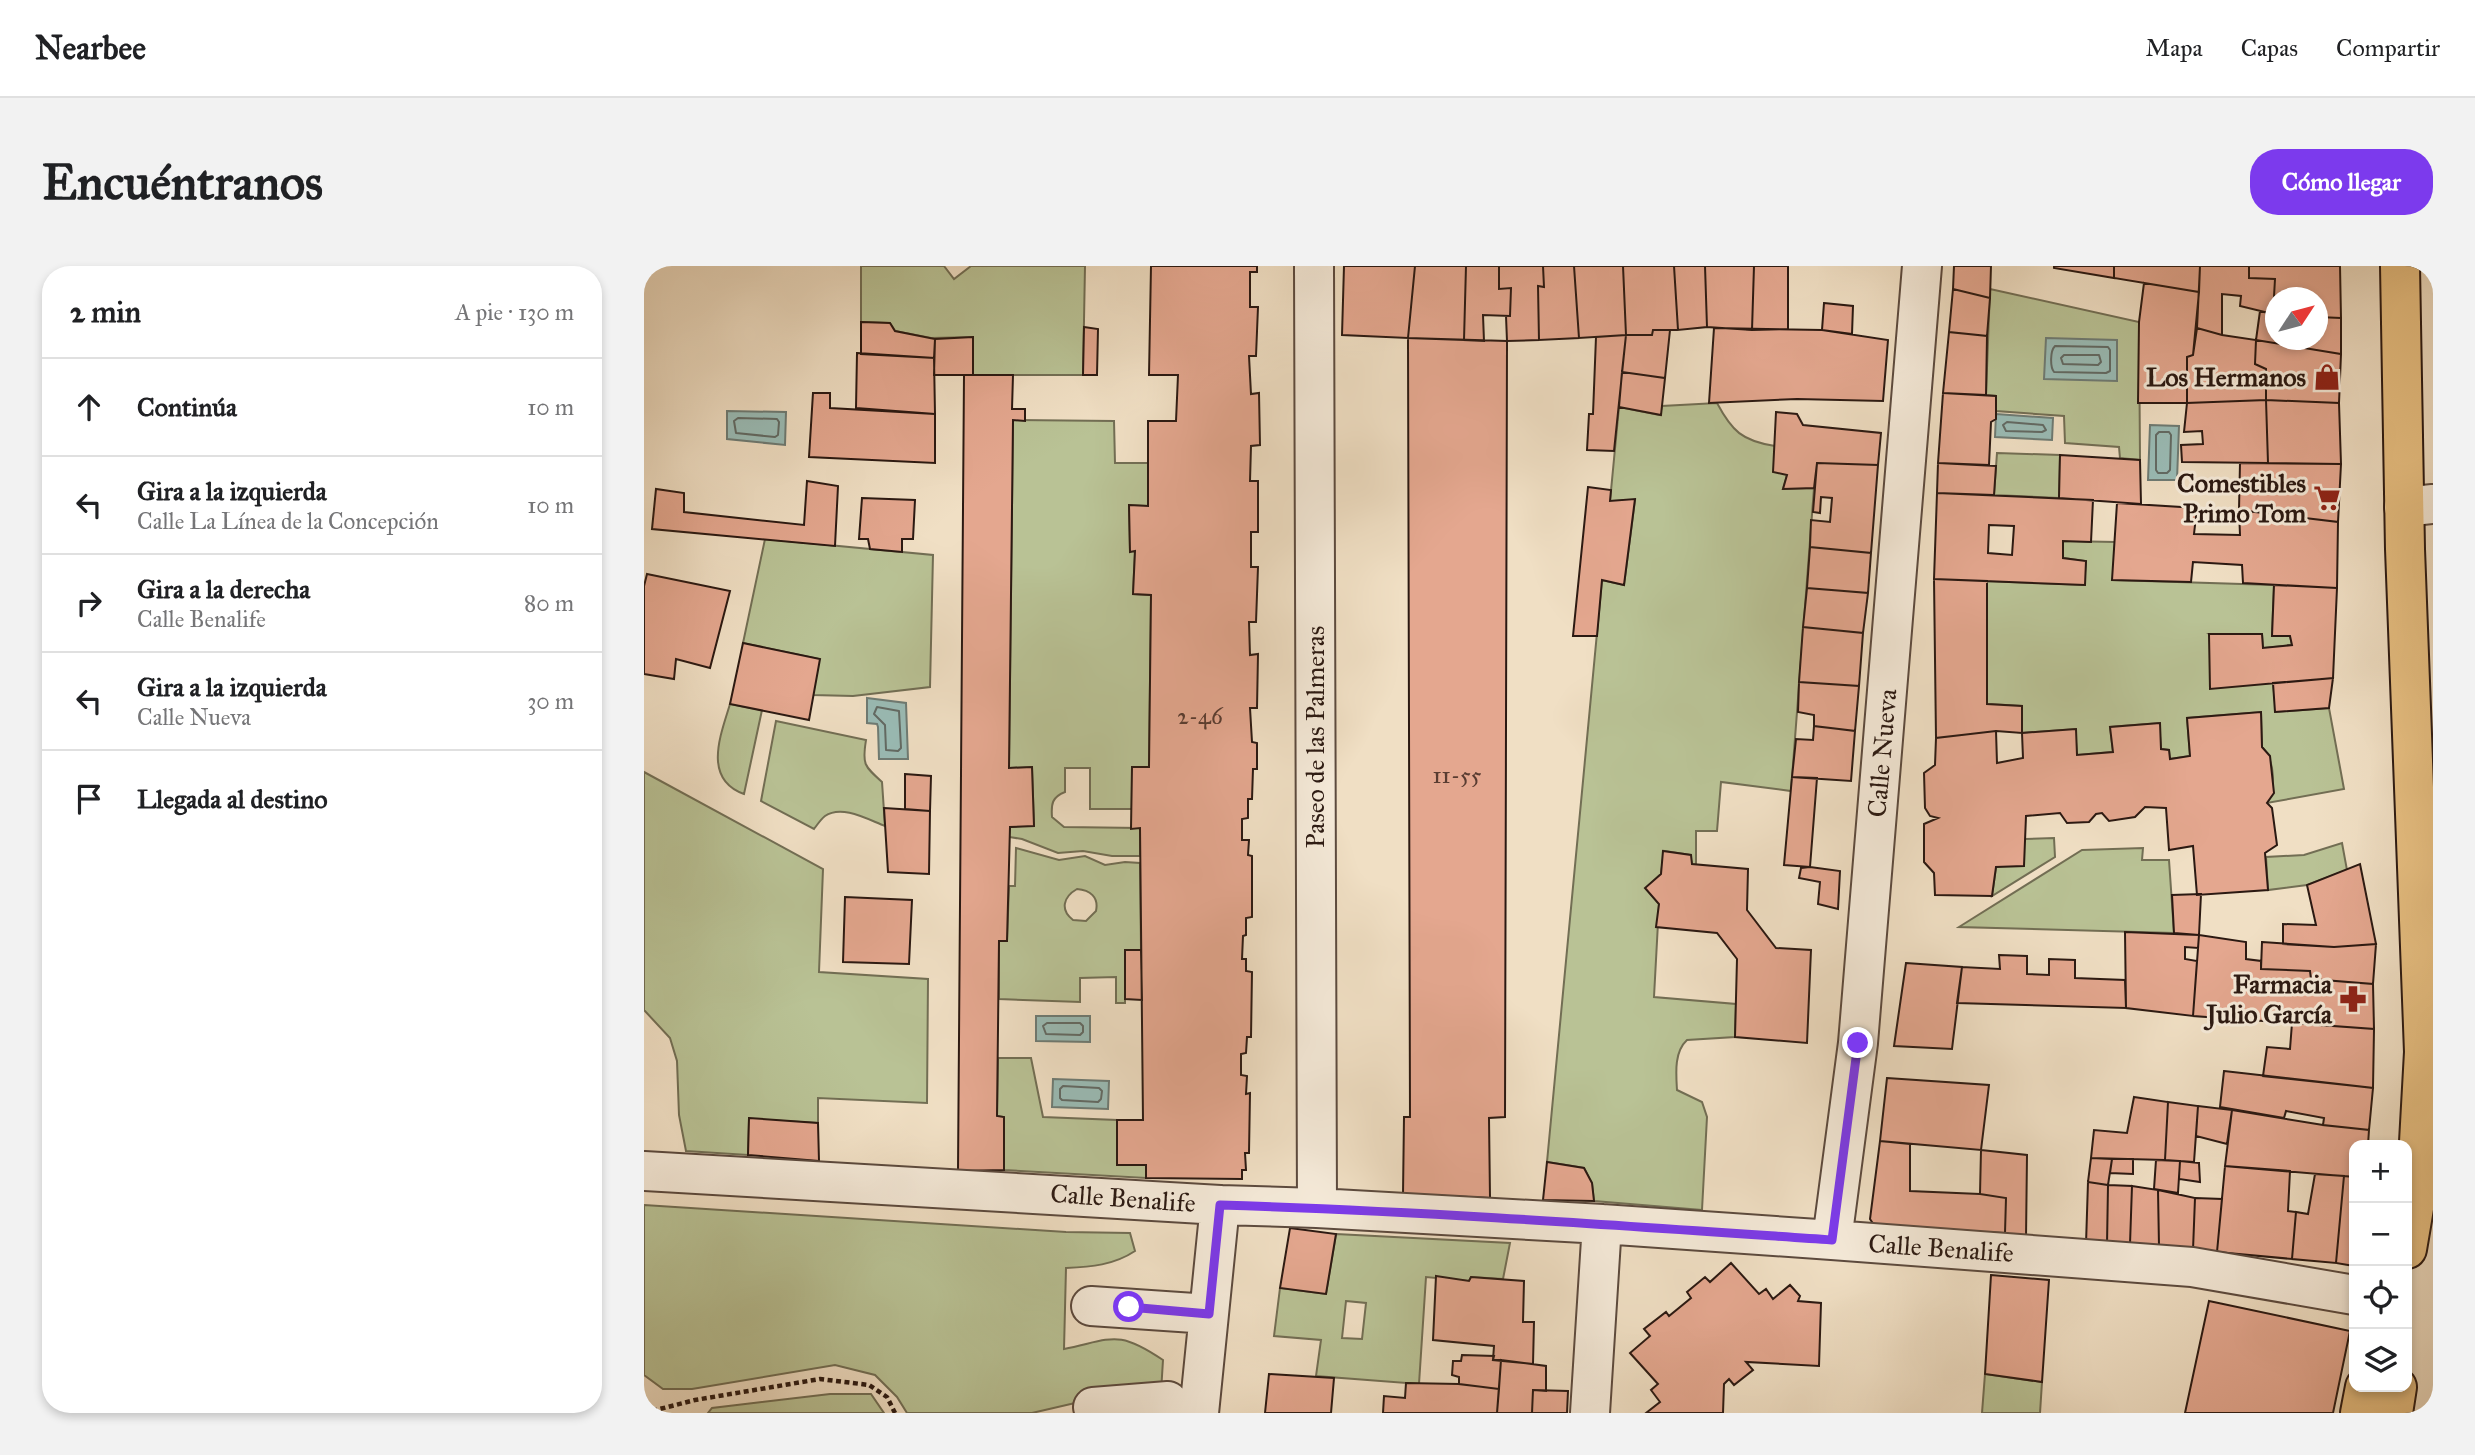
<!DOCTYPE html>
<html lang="es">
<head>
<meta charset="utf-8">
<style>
	body { margin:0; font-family:"IM FELL Great Primer",serif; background:#f2f2f2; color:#202124 }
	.controls { position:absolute; right:21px; bottom:21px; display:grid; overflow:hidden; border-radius:14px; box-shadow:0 4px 10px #0003 }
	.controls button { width:63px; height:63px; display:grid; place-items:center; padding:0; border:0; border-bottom:2px solid #e0e0e0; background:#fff; color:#202124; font:35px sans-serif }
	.compass { position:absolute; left:1621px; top:21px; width:63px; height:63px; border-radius:50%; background:#fff; box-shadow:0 4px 10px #0003; rotate:54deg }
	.stop { position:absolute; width:21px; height:21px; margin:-16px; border:5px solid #7c3aed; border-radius:50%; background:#fff }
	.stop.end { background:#7c3aed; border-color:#fff; box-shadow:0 2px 7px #0008 }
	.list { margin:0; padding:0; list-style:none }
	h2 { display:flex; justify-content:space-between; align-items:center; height:91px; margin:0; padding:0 28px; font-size:30px }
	h2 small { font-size:23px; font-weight:400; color:#757577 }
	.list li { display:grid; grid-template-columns:46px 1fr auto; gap:21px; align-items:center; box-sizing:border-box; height:98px; padding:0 28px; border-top:2px solid #e0e0e0 }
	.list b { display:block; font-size:26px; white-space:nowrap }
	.list p { margin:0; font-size:23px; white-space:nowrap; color:#757577 }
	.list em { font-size:23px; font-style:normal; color:#757577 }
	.icon { flex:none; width:38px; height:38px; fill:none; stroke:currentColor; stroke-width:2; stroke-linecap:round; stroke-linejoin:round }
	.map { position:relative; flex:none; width:1789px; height:1147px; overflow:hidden; border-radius:28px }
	header { display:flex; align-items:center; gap:42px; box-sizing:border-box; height:98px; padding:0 35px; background:#fff; border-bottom:2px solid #e0e0e0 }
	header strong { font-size:33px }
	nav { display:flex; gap:38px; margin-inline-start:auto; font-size:24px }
	.intro { display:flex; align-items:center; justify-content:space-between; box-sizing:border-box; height:168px; padding:0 42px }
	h1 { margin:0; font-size:49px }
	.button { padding:18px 32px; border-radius:28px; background:#7c3aed; color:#fff; font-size:24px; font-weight:700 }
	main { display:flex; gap:42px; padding:0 42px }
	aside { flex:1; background:#fff; border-radius:28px; box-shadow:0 4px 10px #0003 }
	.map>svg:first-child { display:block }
</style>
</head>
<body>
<header>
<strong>Nearbee</strong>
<nav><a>Mapa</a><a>Capas</a><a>Compartir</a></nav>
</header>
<div class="intro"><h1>Encuéntranos</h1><a class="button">Cómo llegar</a></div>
<main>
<aside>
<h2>2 min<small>A pie · 130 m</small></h2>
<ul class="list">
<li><svg class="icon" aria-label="ahead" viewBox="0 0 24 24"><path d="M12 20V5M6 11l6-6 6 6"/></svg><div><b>Continúa</b></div><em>10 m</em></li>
<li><svg class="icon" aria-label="left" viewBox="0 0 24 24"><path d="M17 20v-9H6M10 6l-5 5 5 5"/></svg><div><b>Gira a la izquierda</b><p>Calle La Línea de la Concepción</p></div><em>10 m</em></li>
<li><svg class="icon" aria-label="right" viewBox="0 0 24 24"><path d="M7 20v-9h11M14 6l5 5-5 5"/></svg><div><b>Gira a la derecha</b><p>Calle Benalife</p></div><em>80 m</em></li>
<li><svg class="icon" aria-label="left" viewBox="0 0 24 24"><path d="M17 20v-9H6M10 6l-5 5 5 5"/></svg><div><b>Gira a la izquierda</b><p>Calle Nueva</p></div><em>30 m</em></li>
<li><svg class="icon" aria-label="arrive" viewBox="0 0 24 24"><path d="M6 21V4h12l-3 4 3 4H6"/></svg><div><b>Llegada al destino</b></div></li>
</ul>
</aside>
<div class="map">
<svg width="1789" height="1147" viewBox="0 0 1789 1147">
	<rect width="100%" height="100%" fill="#f0dfc4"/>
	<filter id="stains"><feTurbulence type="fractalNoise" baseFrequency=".00286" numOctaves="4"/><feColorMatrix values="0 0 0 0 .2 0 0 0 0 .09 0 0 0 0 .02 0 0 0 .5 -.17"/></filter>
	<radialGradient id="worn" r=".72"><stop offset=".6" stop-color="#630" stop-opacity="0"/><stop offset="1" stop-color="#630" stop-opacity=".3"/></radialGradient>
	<!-- green -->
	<path fill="#b9c295" stroke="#726e54" stroke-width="2" fill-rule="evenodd" d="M217 0H300L310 13 327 0H441L439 109H329V71L287 72 251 65 246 57 217 56Z
		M1346 23 1495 56 1496 194 1476 192 1475 181 1421 177 1420 150 1352 145V130L1342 129Z
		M1073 137C1088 165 1098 175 1131 180L1143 209 1139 223 1170 222 1147 525 1077 516 1073 565H1052V599L1048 598 1046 589 1020 585 1017 608 1002 622 1015 638 1010 731 1092 738 1091 771 1043 774C1030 786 1032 807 1033 824L1058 836 1063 851 1058 944 950 935 948 917 940 902 903 896 958 314 980 319 991 234 966 235 975 141 1016 149 1018 140Z
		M369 154 470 155 471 197H504V240L485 239 486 285H491L489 328 507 329 505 501H488V543H446V502H421V526C408 531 407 538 408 551L420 561 496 562V590H468L439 585 414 587 378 573 365 571 366 561 390 559 388 501 365 502Z
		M1353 187 1416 189 1415 232 1350 229Z
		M121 273 289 289 286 421 209 430 169 429 175 393 99 377Z
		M1419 275 1471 276 1469 314 1630 319 1628 369 1646 370 1648 379 1619 382 1618 368H1565L1629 417 1632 446 1685 442 1700 523 1623 537C1632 521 1631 495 1618 481L1617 446 1543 452 1546 490 1526 493 1525 484 1517 483 1515 457 1466 461 1469 486 1433 489 1431 463 1378 467V440L1343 438V315L1440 319 1442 295 1419 292Z
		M86 438 118 444 100 528C58 513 77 468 86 438Z
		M132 455 222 474C218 498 220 500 238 516L241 560C225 554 198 538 181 550 177 553 173 559 170 563L117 535Z
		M0 506 179 603 175 706 284 713 283 837 174 832V857L105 853 104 889 42 885 35 849 33 795 26 772 0 744Z
		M1410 572 1411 591 1348 630 1352 601 1381 573Z
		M1698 577 1703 604 1663 619 1624 624 1622 591 1660 589Z
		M372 582 415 594 441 590 461 599 481 596 496 597 497 684H481V737H472V711L436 712V736L355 733V675H363L365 620H371ZM433 623C446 624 455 631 452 645L442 655 429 654C416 644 419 631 433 623Z
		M1499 582 1498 594H1525L1530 667 1315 661 1438 584Z
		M354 792H387L399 851 473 854V898L502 899V912L360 904V851L353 850Z
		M0 939 422 966 486 967 491 985C470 999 447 1001 422 1002L420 1083C469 1073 473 1063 519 1094L517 1126 444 1134 388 1147H263L253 1131 231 1109 191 1099 48 1123H19L0 1109Z
		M692 968 866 977 859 1013 827 1011 825 1015 782 1011 775 1118 672 1110 677 1074 630 1070 636 1022 682 1028ZM702 1035 722 1037 718 1073 698 1072Z
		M1341 1108 1398 1116 1396 1147H1338Z
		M186 1128H227L240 1147H64L68 1142Z"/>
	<!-- water -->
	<path fill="#9abcb6" stroke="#6e7b74" stroke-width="2" d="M1402 72 1473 74V115L1400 113Z
		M83 145 142 146 141 179 83 173Z
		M1352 148 1409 152 1408 174 1351 171Z
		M1506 159 1535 160 1533 214H1504Z
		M223 432 262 437 264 493H235L234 461 233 458 223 457Z
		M392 750H446V776L392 775Z
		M409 813 465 815 464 843 408 841Z"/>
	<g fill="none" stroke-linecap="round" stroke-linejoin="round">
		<!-- shore -->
		<path stroke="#626a64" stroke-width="2" d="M1411 80 1464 81 1466 84V105L1462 107 1410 106C1406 101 1406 85 1411 80Z
			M1420 89H1455L1457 96 1454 99 1419 98 1417 92Z
			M94 152 133 153 135 156 134 169 131 171 92 167 90 155Z
			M1363 156 1399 159 1402 164 1398 166 1362 165 1359 159Z
			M1515 166H1525L1527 169 1526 204 1523 207H1514L1512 204V169Z
			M233 441 255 445 257 482 254 485 242 484 241 459 230 448Z
			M403 757H436L439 760V766L436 769 402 768 399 760Z
			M419 820 455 822 458 825 457 833 454 836 418 834 416 832V823Z"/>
	</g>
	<!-- building -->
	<path fill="#e4a78f" stroke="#2b1912" stroke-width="2" fill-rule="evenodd" d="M507 0H613V6H606V41H614L612 90H605L607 128 615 127 616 179 607 180 606 215H614V266H607V301H614L612 356H605L606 389 614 388 613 442H606L608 476 613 477V503H609L608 533H604V552L598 553V574H605L604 589 608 590V651L602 652V669L599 670 598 693H602V705L608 706 607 771H603L602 787 597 788V809L603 810 602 828 606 827 605 887H601L602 904H598V913L502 912V899H473V854H499L496 562 487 563 488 501H505L507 329 489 328 491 285 486 286 485 239 504 240V155H532L534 109H505Z
		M700 0H771L764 72 698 69Z
		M771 0H822L820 74 764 72Z
		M822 0H855V23L867 22 866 50 839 49 840 75 820 74Z
		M855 0H899L900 21 894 20 895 74 863 75 862 50H866L867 22 855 23Z
		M899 0H930L935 72 895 74 894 20 900 21Z
		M930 0H979L982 69 935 72Z
		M979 0H1030L1034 64H1009L1008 69H982Z
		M1030 0H1061L1063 61 1034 64Z
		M1061 0H1110L1108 64 1063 61Z
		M1110 0H1144V63L1108 64Z
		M1310 0H1347L1346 32 1309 23Z
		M1410 0H1470V12L1410 2Z
		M1470 0H1556L1555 26 1470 12Z
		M1556 0H1605V12L1631 13 1629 48 1596 40 1597 30 1578 28V69L1553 62Z
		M1605 0H1696L1697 52 1674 51V32H1632V49L1629 48 1631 13 1605 12Z
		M1500 17 1555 26 1549 89 1543 91V137H1494L1495 56Z
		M1309 23 1346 32 1343 70 1305 66Z
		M1180 37 1209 40 1208 68 1178 64Z
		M1616 45 1632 49V74H1674V51L1697 52V88L1612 74Z
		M217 56 246 57 251 65 291 73 290 92 217 88Z
		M440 61 454 63 453 109H439Z
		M1070 62 1178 64 1244 74 1239 135 1153 133 1065 137Z
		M1553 62 1578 69 1612 74 1611 98 1622 103V134L1543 137V91L1549 89Z
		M1009 64H1026L1021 112 978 106 982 69H1008Z
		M1305 66 1343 70 1342 129 1299 127Z
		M982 69 970 185 943 184 945 148H949L952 71Z
		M329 71V109H290L291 73Z
		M764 72 863 75 861 851 845 852 846 932 759 928 760 851H766Z
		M1612 74 1697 88 1695 137 1622 134V103L1611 98Z
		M213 87 290 92 291 148 212 142Z
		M978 106 1021 112 1017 149 975 141Z
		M320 109H369L368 143H381V155L369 154 365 502 388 501 390 560 366 561 363 675H355L353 850 360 851V904L314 905Z
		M169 127H186V142L291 148V197L165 191Z
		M1299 127 1352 130V153L1347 156 1345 199 1294 197Z
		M1622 134 1695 137 1697 198 1624 197Z
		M1622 134 1624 197 1538 196 1537 179 1559 178 1558 165 1540 166 1543 137Z
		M1132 146 1153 148 1159 159 1237 167 1234 199 1173 197 1170 222 1139 223 1143 209 1129 206Z
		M1416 189 1496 194 1497 238 1415 232Z
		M1173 197 1234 199 1227 287 1166 281 1167 254 1186 256 1188 232 1177 231 1176 247 1169 246Z
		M1294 197 1352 200 1350 229 1293 227Z
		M1596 197 1697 198 1694 256 1595 244Z
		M163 215 194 220 191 280 8 263 12 223 40 227V246L160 259Z
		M944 221 967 224 966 235 991 233 980 319 958 314 953 370H929Z
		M1293 227 1449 234 1447 276 1419 275V292L1442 295 1441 319 1290 313ZM1345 259 1370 260 1368 289 1344 287Z
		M218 232 271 234 269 273H258V286L226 283 224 273H215Z
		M1473 237 1553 242 1550 268 1596 269 1595 244 1694 256 1693 322 1599 317 1598 299 1549 296 1547 316 1468 314Z
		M1166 281 1227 287 1224 327 1163 322Z
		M3 308 86 325 66 402 32 393 30 413 0 408V320Z
		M1290 313 1343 315V438L1378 440V467L1352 465 1292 472Z
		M1630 319 1693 322 1689 412 1566 423 1565 368H1618L1619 382 1648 379 1646 370H1628Z
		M1163 322 1224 327 1219 367 1159 361Z
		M1159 361 1219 367 1215 420 1155 416Z
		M99 377 176 393 165 454 86 438Z
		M1689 412 1685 442 1631 446 1629 417Z
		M1155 416 1215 420 1211 465 1170 460V449L1154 446Z
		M1617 446 1618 481 1626 490 1630 527 1623 537 1628 542 1633 579 1621 587 1624 624 1553 629 1549 580 1525 584 1522 542 1501 541 1491 551 1465 555 1458 547 1452 548 1445 556 1423 557 1416 547 1382 550 1380 600 1352 601 1348 630 1291 629 1290 607 1280 596V558L1294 552 1286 550 1281 542 1280 507 1291 499 1292 472 1352 465 1353 497 1379 492 1378 467 1432 463 1433 489 1469 486 1466 461 1516 457 1517 483 1525 484 1526 493 1546 490 1543 452Z
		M1170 460 1211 465 1207 515 1148 511 1152 473 1169 474Z
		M261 508 287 510 286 545 261 543Z
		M1148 511 1173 512 1166 601 1140 599Z
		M240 542 286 545 285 608 244 606Z
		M1019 585 1047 589 1048 598 1104 603 1103 644 1132 682 1167 684 1163 777 1091 771 1093 693 1073 667 1012 661 1015 638 1001 622 1017 608Z
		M1716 598 1732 678 1690 681 1639 678V658L1672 659 1663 619Z
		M1166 601 1196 605 1194 643 1174 638 1176 616 1155 612 1157 602Z
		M1557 628 1555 669 1530 667 1528 629Z
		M201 631 268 634 265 698 199 696Z
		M1481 666 1555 669 1554 682 1541 681V693L1553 695 1549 750 1482 742Z
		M1555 669 1602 676V693L1617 695V703L1666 705 1667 713 1729 718 1730 763 1549 750Z
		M1618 676 1690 681 1732 678 1729 718 1667 713 1666 705 1617 703Z
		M481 684H497L498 734 481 733Z
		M1355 689 1383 690V708L1405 709V693L1431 694V712L1481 714 1482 742 1313 737 1318 701 1356 703Z
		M1262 697 1318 701 1308 783 1250 780Z
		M1648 757 1730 763 1729 822 1619 810 1623 781 1646 783Z
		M1580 805 1729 822 1725 864 1679 859 1680 852 1642 845 1640 852 1576 841Z
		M1243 812 1345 819 1337 884 1236 875Z
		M1490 831 1524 836 1521 894 1447 892 1450 864 1483 867Z
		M1524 836 1554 840 1550 896 1521 894Z
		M1554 840 1588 844 1583 878 1552 870Z
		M1588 844 1679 859 1725 864 1724 879H1710V911L1581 900Z
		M105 852 174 857 175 895 104 889Z
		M1236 875 1266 878V925L1336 928 1362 932 1361 967 1232 962 1226 953Z
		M1337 884 1383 889 1382 972 1361 967 1362 932 1336 928Z
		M1447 892 1468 893 1464 919 1444 916Z
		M1468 893H1489V908L1466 907Z
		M1512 894 1536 895 1534 927 1510 923Z
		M1536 895 1555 897 1556 916 1535 913Z
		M903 896 940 902 948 917 950 935 899 934Z
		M1581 900 1646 905 1644 945 1652 946 1648 993 1573 986Z
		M1671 908 1700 910 1692 997 1648 993 1652 946 1664 948Z
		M1700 910 1710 911V1000L1692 997Z
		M1444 916 1464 919 1463 979 1442 978Z
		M1464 919 1488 920 1486 978 1463 979Z
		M1488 920 1514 924 1515 980 1486 978Z
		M1514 924 1551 932 1549 984 1515 980Z
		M1551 932 1578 933 1573 986 1549 984Z
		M646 962 692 968 682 1028 636 1022Z
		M1087 997 1115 1028 1122 1023 1129 1033 1146 1019 1156 1030 1154 1035 1177 1037 1175 1100 1102 1096 1109 1104 1090 1119 1085 1113 1080 1118 1079 1147H1002L1016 1136 1007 1124 1014 1118 986 1087 1006 1070 1000 1063 1022 1046 1025 1050 1047 1032 1043 1026 1061 1011 1066 1016Z
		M1347 1009 1405 1014 1398 1116 1341 1108Z
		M792 1010 825 1015 827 1011 880 1015 879 1056H890L889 1098 849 1094 850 1080 789 1074Z
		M1565 1035 1706 1065 1689 1147H1541Z
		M818 1089 850 1090 849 1094H857L855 1123 815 1118V1111L808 1109 809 1095H817Z
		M857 1094 902 1100V1125L889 1124 888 1147H853Z
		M625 1108 690 1112 687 1147H621Z
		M762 1117 815 1118 855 1123 853 1147H739L740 1130 761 1132Z
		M889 1124 924 1125 923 1147H888Z"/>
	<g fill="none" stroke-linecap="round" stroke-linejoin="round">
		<defs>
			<path id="minor" d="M670 0 673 942
				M1760 241 1789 238
				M0 905 576 939 673 942 958 958 1188 974 1548 1001 1710 1029
				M1188 974 1214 777 1278 0
				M447 1040 565 1048
				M449 1141 524 1135 523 1147
				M555 1147 576 939
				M946 1147 958 958"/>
			<path id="highway" d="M1756 0 1761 283 1780 786 1772 930 1763 983
				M1716 1147 1721 1121
				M1749 1147 1753 1121"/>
		</defs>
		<!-- minor casing -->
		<use href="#minor" stroke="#5c4a3e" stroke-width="42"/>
		<!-- highway casing -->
		<use href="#highway" stroke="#2b1912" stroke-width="42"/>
		<!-- path -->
		<path stroke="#2b1912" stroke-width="4.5" stroke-dasharray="5 3.5" stroke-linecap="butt" d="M0 1147 51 1134 176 1113 225 1119 243 1131 251 1147"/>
		<!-- minor -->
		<use href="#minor" stroke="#f5ead9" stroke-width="38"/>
		<!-- highway -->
		<use href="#highway" stroke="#e8c082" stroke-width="38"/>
	</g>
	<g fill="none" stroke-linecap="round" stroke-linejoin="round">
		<!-- route -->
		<path stroke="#7c3aed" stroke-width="9" d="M485 1041 565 1048 576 939C780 945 984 960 1188 974L1214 777"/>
	</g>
	<!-- icons -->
	<defs>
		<symbol id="shop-bare" viewBox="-9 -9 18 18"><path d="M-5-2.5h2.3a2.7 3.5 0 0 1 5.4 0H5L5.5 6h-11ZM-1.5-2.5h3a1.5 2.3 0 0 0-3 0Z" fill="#8f2418" stroke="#f5ead9" stroke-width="2.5" paint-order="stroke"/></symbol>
		<symbol id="supermarket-bare" viewBox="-9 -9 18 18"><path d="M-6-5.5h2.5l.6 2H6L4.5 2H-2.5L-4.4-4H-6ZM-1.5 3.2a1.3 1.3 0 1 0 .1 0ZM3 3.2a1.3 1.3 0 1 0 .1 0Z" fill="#8f2418" stroke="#f5ead9" stroke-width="2.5" paint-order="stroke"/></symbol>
		<symbol id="pharmacy-bare" viewBox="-9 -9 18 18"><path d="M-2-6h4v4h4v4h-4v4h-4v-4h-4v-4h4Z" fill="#8f2418" stroke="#f5ead9" stroke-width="2.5" paint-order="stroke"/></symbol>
	</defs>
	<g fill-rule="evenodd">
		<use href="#shop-bare" x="1664" y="92" width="38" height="38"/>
		<use href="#supermarket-bare" x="1664" y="213" width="38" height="38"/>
		<use href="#pharmacy-bare" x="1690" y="714" width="38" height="38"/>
	</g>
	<g text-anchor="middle" stroke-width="6" stroke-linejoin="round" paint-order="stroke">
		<!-- number labels -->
		<g font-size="23" fill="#593c31">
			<text x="556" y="458">2-46</text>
			<text x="813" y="517">11-55</text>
		</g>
		<!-- poi labels -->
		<g font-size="26" font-weight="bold" fill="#2b1912" stroke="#f5ead9" text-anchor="end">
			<text x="1662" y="120">Los Hermanos</text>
			<text x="1662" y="226">Comestibles<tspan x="1662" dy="30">Primo Tom</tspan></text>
			<text x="1688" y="727">Farmacia<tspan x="1688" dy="30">Julio García</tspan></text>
		</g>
		<!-- street labels -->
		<g font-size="26" fill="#2b1912" stroke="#f5ead9">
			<text transform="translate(671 471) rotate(-90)" y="9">Paseo de las Palmeras</text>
			<text transform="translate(1238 487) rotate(-85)" y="9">Calle Nueva</text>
			<text transform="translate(479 932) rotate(4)" y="9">Calle Benalife</text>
			<text transform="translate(1297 982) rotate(4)" y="9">Calle Benalife</text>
		</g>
	</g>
	<rect width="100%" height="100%" filter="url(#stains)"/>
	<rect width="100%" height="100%" fill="url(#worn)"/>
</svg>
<div class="controls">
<button>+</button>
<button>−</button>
<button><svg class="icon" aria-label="locate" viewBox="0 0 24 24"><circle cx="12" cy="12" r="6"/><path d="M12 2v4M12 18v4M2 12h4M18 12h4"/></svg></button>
<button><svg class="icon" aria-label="layers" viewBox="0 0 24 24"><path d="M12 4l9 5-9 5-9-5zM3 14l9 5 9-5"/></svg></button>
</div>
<svg class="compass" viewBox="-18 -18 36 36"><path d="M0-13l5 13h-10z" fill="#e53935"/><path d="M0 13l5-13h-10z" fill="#757577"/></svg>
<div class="stop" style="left:485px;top:1041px"></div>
<div class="stop end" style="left:1214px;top:777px"></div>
</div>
</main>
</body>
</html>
